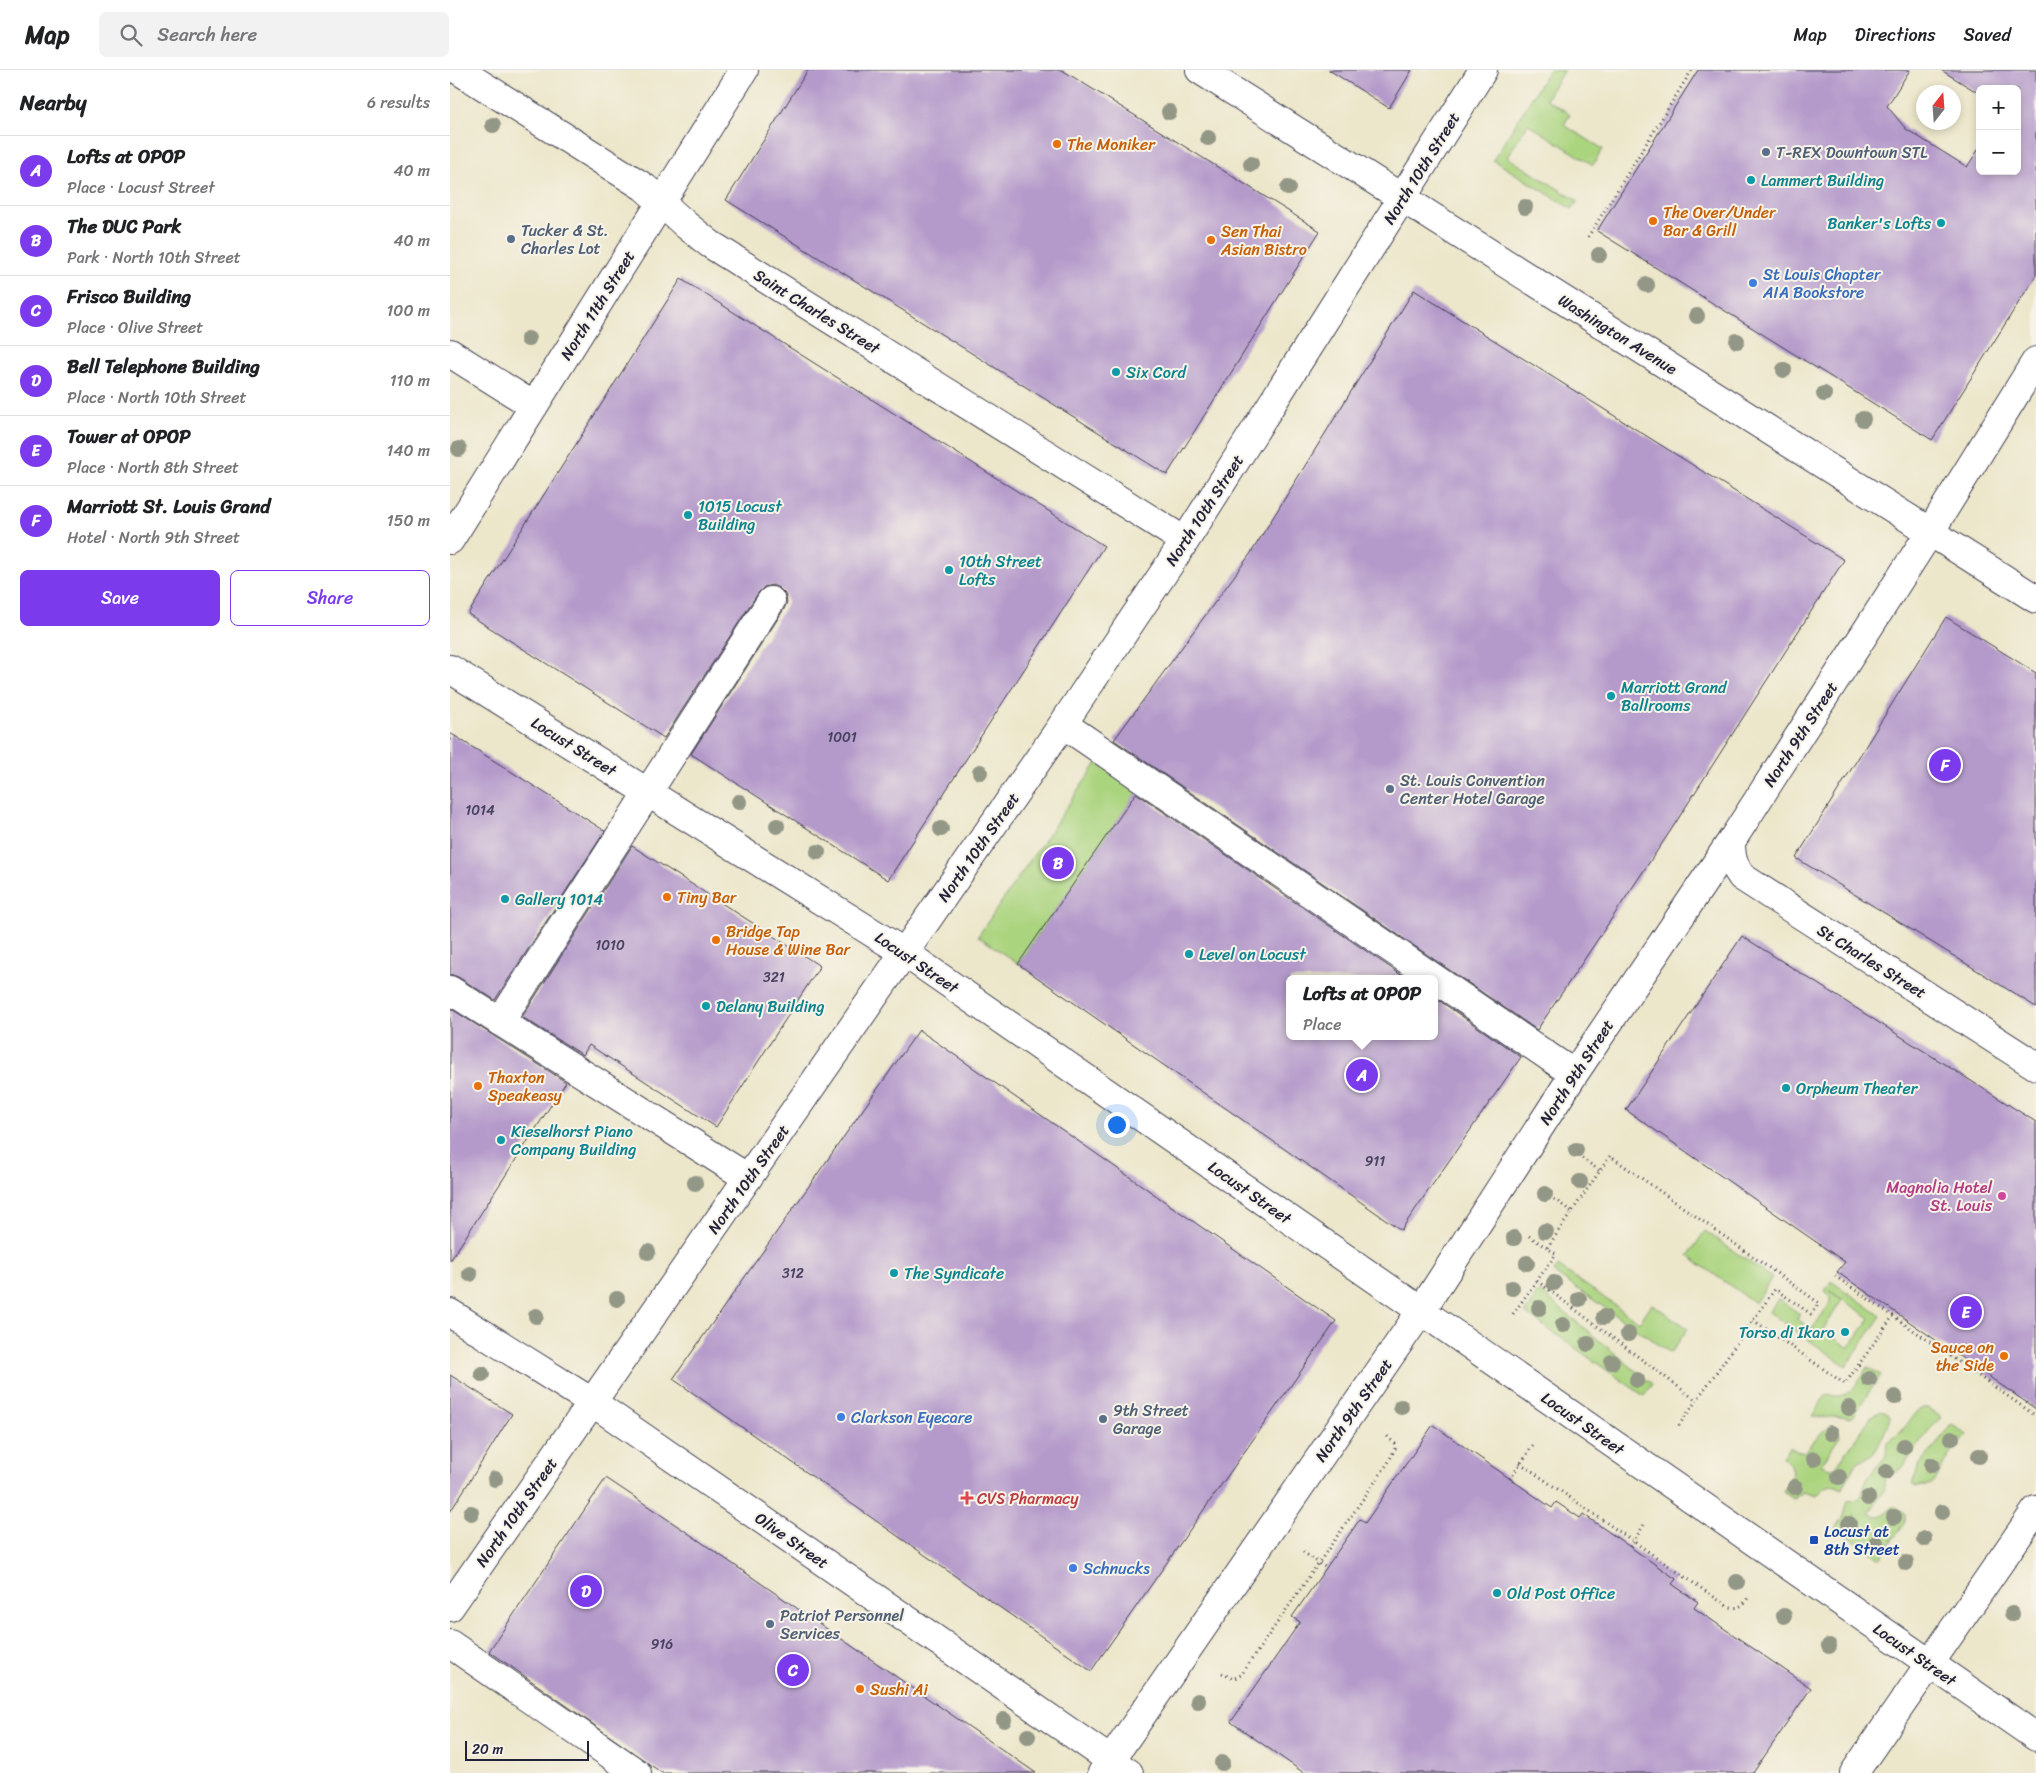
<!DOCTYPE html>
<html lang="en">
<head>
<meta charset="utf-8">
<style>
	body { margin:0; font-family:Sriracha,sans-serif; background:#f2f2f2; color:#202124 }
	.controls { position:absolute; right:15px; top:15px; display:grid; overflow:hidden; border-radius:8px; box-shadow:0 2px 8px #0003 }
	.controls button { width:45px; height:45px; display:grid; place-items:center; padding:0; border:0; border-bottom:1px solid #e0e0e0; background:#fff; color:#202124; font:25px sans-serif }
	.compass { position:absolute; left:1466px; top:15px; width:45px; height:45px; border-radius:50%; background:#fff; box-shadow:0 2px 8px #0003; rotate:17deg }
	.scale { position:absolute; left:15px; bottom:12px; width:124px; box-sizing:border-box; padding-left:5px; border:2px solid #22223b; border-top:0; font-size:14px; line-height:18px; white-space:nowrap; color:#22223b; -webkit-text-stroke:4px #f7f3e8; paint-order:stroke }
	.you { position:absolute; left:666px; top:1054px; width:18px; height:18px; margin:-12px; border:4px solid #fff; border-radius:50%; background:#1a73e8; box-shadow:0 0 0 8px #1a73e833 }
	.badge { display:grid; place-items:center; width:32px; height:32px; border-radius:50%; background:#7c3aed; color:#fff; font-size:16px; font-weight:700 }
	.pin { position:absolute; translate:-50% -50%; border:2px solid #fff; box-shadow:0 1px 5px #0006 }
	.popup { position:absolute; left:836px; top:905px; width:152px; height:65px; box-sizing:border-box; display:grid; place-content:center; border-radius:8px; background:#fff; filter:drop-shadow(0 1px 4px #0005); font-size:16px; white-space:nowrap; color:#757577 }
	.popup b { font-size:19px; color:#202124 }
	.popup::after { content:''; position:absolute; left:50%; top:100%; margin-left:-10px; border:10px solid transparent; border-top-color:#fff }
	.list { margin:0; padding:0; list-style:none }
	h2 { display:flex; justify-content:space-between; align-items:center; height:65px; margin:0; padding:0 20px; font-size:21px }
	h2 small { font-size:16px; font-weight:400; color:#757577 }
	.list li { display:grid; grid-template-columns:32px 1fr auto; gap:15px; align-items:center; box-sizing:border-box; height:70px; padding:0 20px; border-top:1px solid #e0e0e0 }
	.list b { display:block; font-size:19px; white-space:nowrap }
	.list p { margin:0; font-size:16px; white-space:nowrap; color:#757577 }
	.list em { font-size:16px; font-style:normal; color:#757577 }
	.actions { display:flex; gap:10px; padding:15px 20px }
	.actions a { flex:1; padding:11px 0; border:1px solid #7c3aed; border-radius:8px; text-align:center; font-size:18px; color:#7c3aed }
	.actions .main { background:#7c3aed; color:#fff }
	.icon { flex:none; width:28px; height:28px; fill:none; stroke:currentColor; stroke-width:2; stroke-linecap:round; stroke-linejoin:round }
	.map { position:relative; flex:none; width:1586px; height:1703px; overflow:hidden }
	header { display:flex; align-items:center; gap:30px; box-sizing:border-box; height:70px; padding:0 25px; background:#fff; border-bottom:1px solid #e0e0e0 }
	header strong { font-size:24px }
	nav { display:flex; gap:28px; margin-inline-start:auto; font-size:18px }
	.search { width:350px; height:45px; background:#f2f2f2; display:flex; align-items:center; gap:12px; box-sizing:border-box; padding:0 18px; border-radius:8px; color:#757577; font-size:19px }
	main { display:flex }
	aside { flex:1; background:#fff }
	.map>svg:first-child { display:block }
</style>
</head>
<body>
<header>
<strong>Map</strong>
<div class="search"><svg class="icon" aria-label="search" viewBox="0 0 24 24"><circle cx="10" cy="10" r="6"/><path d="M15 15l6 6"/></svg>Search here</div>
<nav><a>Map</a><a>Directions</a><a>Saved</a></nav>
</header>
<main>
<aside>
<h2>Nearby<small>6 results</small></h2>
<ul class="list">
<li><span class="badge">A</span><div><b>Lofts at OPOP</b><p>Place · Locust Street</p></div><em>40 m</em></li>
<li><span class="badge">B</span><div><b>The DUC Park</b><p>Park · North 10th Street</p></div><em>40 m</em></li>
<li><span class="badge">C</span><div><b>Frisco Building</b><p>Place · Olive Street</p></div><em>100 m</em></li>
<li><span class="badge">D</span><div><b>Bell Telephone Building</b><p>Place · North 10th Street</p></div><em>110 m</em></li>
<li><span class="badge">E</span><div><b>Tower at OPOP</b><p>Place · North 8th Street</p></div><em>140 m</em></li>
<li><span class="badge">F</span><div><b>Marriott St. Louis Grand</b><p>Hotel · North 9th Street</p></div><em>150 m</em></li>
</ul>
<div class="actions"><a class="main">Save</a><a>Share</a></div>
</aside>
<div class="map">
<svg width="1586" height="1703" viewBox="0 0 1586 1703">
	<rect width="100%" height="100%" fill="#f7f3e8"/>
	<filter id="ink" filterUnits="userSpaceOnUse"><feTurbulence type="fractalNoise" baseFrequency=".02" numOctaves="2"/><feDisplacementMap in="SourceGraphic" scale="10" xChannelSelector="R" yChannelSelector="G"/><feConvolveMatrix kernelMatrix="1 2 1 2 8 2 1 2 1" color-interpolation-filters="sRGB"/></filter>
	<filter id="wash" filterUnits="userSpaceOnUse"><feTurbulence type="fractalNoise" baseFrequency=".0096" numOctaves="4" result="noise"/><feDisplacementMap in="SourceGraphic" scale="20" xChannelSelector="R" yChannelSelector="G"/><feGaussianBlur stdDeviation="1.12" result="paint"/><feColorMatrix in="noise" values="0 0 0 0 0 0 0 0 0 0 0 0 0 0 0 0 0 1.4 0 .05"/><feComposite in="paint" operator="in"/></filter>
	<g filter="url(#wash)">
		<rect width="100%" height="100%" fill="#ece6ca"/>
		<!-- green -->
		<path fill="#abd47f" stroke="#667b5d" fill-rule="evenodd" d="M1099 0H1114L1096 29 1120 44 1114 55 1153 79 1143 95 1078 54 1057 87 1128 131 1122 139 1043 90Z
			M647 693 688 721 568 894 528 866Z
			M1255 1161 1322 1208 1305 1233 1238 1186Z
			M1108 1196 1189 1252 1202 1234 1238 1258 1221 1283 1104 1203Z
			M1381 1211 1431 1246 1396 1296 1319 1242 1328 1229 1350 1244 1347 1249 1362 1259 1381 1232V1227L1375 1221ZM1380 1221 1420 1248 1399 1278 1373 1260 1392 1230Z
			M1089 1221 1202 1314 1194 1326 1075 1243Z
			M1418 1297 1431 1305 1401 1348C1387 1343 1375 1351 1362 1346L1377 1324C1401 1332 1406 1313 1418 1297Z
			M1473 1338H1478L1492 1348C1475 1361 1465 1380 1453 1397 1449 1403 1441 1402 1436 1408 1433 1411 1434 1415 1435 1419L1419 1443C1430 1450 1435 1443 1445 1436L1455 1444V1452L1430 1489 1386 1458 1394 1446 1398 1431 1408 1429 1412 1425 1417 1408 1435 1387 1438 1372 1452 1361 1466 1342Z
			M1431 1340 1437 1342 1440 1347C1439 1353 1426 1383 1422 1385 1418 1388 1412 1389 1408 1392 1402 1397 1397 1412 1392 1419 1380 1412 1375 1416 1367 1426L1353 1422 1344 1429 1333 1422 1343 1402 1341 1396 1333 1387 1340 1377 1349 1382H1355L1371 1363 1382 1356 1388 1360 1390 1366 1371 1395 1379 1398H1385L1421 1347Z
			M1501 1354 1517 1365C1509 1374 1500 1383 1494 1393 1486 1409 1487 1416 1466 1417L1462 1414 1470 1394 1483 1379Z"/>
		<g id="blocks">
			<!-- building -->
			<path fill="#b49aca" d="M358 0H612L870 161 717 405 276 130Z
				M879 0H962L939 38Z
				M1248 0H1460L1437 36 1456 59 1517 97 1530 77V101H1567V19H1530V24L1491 0H1586V205L1482 370 1147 161Z
				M231 209 654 476 438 810 241 684 334 539 337 532 335 524 329 518 322 515 314 517 308 523 214 668 18 544Z
				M964 220 1394 490 1219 763 1087 960 664 670 801 483Z
				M1496 547 1586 603V937L1346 788Z
				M0 663 155 761 45 930 8 907 0 904Z
				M686 723 957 909H840V966H984V927L1071 987 951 1160 568 894Z
				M182 776 370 896 266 1057 139 975 133 985 72 947Z
				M1292 866 1586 1052V1339L1387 1202 1395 1192 1176 1040Z
				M0 938 116 1012 0 1191Z
				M469 960 886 1251 641 1601 223 1309Z
				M0 1305 62 1344 0 1442Z
				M983 1355 1102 1438 1106 1432 1130 1448 1133 1444 1226 1509 1222 1514 1248 1532 1244 1538 1361 1618 1303 1703H854L781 1652 850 1552 842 1547 910 1449 915 1453Z
				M156 1408 235 1461 586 1703H212L39 1581Z"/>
		</g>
	</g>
	<g filter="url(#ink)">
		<use href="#blocks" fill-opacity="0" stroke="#403f50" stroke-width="1"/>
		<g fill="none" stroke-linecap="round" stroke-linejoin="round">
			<defs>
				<path id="minor" d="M8 0 194 117 236 155 260 174 735 471
					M0 283 84 336
					M0 470 294 0
					M0 599 455 883 1586 1667
					M613 654 1124 1004
					M1281 772C1281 787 1283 795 1292 807L1586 996
					M0 920 298 1108
					M50 952 321 531
					M0 1243 142 1332 679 1703
					M0 1537 613 654 735 471 1033 0
					M0 1574 187 1703
					M652 1703 971 1241 1124 1004 1284 767 1480 462 1586 291
					M1404 1703 1586 1440"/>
				<path id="major" d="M750 0 1586 529"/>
			</defs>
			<!-- minor casing -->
			<use href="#minor" stroke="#403f50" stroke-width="30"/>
			<!-- major casing -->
			<use href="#major" stroke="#403f50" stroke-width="30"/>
			<!-- path -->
			<path stroke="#403f50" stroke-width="3" stroke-dasharray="1 4" stroke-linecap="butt" d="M1138 167 1242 0
				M1132 1088 1150 1101
				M1104 1129 1122 1142
				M1079 1166 1097 1178
				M1385 1206 1443 1246
				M1087 1211 1246 1330
				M1063 1244 1106 1184 1097 1178 1160 1086 1369 1233 1361 1244 1325 1219 1227 1358
				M1303 1250 1395 1314 1443 1246 1586 1346
				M1070 1393 1277 1536C1289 1540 1293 1536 1299 1526
				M1060 1409 1083 1375
				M1180 1477 1195 1453
				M853 1482 876 1498
				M772 1603 783 1609 791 1605 938 1393 945 1379V1374L936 1365"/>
			<!-- minor -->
			<use href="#minor" stroke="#fff" stroke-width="28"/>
			<!-- major -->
			<use href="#major" stroke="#fff" stroke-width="28"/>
		</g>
		<!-- trees -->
		<g fill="#939786">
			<circle cx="719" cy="42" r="8"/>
			<circle cx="43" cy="55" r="8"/>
			<circle cx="758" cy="68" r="8"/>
			<circle cx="801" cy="94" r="8"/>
			<circle cx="838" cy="118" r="8"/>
			<circle cx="1075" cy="137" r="8"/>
			<circle cx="1149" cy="185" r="8"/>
			<circle cx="1197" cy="215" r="8"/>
			<circle cx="1247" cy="246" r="8"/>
			<circle cx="78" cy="269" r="8"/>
			<circle cx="1287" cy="271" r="8"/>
			<circle cx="1334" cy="300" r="8"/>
			<circle cx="1374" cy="324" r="8"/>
			<circle cx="1413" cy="349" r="8"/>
			<circle cx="9" cy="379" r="8"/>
			<circle cx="530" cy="702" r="8"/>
			<circle cx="289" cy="732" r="8"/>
			<circle cx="327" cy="756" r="8"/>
			<circle cx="491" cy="759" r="8"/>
			<circle cx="368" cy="782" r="8"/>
			<circle cx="1126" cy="1080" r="8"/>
			<circle cx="1130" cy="1112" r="8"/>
			<circle cx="245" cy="1113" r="8"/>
			<circle cx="1095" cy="1124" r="8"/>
			<circle cx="1095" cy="1161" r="8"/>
			<circle cx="1064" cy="1168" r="8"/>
			<circle cx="198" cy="1182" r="8"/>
			<circle cx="1077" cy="1193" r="8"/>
			<circle cx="20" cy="1204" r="8"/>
			<circle cx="1104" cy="1213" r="8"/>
			<circle cx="1062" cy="1218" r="8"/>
			<circle cx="167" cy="1229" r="8"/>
			<circle cx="1129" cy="1229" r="8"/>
			<circle cx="1089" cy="1238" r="8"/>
			<circle cx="86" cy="1246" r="8"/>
			<circle cx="1154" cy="1247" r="8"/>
			<circle cx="1113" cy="1255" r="8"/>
			<circle cx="1178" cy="1264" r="8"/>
			<circle cx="1138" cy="1274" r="8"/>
			<circle cx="1162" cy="1292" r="8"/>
			<circle cx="32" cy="1304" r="8"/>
			<circle cx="1419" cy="1309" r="8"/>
			<circle cx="1187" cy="1310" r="8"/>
			<circle cx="1445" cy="1327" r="8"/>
			<circle cx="951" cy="1337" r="8"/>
			<circle cx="1399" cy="1338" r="8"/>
			<circle cx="1381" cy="1363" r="8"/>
			<circle cx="1502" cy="1368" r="8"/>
			<circle cx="1454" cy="1376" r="8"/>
			<circle cx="1529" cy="1386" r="8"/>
			<circle cx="1364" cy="1389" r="8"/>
			<circle cx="1482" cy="1395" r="8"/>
			<circle cx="1436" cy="1402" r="8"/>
			<circle cx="1389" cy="1407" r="8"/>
			<circle cx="45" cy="1409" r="8"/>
			<circle cx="1345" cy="1417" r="8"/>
			<circle cx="1418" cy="1428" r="8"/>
			<circle cx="1492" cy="1442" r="8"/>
			<circle cx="21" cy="1443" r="8"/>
			<circle cx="1444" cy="1447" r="8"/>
			<circle cx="1399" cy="1454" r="8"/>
			<circle cx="1474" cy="1469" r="8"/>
			<circle cx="1426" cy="1473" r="8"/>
			<circle cx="1456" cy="1493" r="8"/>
			<circle cx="1287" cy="1512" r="8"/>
			<circle cx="1562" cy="1544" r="8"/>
			<circle cx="1334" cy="1546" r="8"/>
			<circle cx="1379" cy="1576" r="8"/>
			<circle cx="748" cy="1631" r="8"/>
			<circle cx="554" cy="1650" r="8"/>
			<circle cx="578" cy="1666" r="8"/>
			<circle cx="772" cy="1693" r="8"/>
		</g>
	</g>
	<!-- markers -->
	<g fill="#e8710a" stroke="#f7f3e8" stroke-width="2">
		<circle cx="607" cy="74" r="5"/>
		<circle cx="1203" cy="151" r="5"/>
		<circle cx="761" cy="170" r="5"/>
		<circle cx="217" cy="827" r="5"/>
		<circle cx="266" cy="870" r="5"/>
		<circle cx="28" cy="1016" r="5"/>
		<circle cx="1554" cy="1286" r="5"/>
		<circle cx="410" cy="1619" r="5"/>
	</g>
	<g fill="#5c6f8a" stroke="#f7f3e8" stroke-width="2">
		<circle cx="1316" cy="82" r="5"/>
		<circle cx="61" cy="169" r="5"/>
		<circle cx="940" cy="719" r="5"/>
		<circle cx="653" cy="1349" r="5"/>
		<circle cx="320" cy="1554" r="5"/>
	</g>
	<g fill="#0f9aa8" stroke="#f7f3e8" stroke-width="2">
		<circle cx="1301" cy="110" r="5"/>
		<circle cx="1491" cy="153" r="5"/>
		<circle cx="666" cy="302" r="5"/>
		<circle cx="238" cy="445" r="5"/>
		<circle cx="499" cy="500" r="5"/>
		<circle cx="1161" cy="626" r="5"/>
		<circle cx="55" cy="829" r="5"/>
		<circle cx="739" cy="884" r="5"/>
		<circle cx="256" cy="936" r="5"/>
		<circle cx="1336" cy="1018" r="5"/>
		<circle cx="51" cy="1070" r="5"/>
		<circle cx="444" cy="1203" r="5"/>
		<circle cx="1395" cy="1262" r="5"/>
		<circle cx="1047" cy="1523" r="5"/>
	</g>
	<g fill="#3f7fe0" stroke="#f7f3e8" stroke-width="2">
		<circle cx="1303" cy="213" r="5"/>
		<circle cx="391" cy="1347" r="5"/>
		<circle cx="623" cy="1498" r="5"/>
	</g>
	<circle fill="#d1479c" stroke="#f7f3e8" stroke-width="2" cx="1552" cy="1126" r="5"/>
	<path fill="#e0444e" stroke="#f7f3e8" stroke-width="2" d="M514.5 1420.5h5v5h5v5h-5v5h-5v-5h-5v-5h5z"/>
	<rect fill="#1a4fb4" stroke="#f7f3e8" stroke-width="2" x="1359" y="1465" width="10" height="10" rx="2.5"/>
	<g text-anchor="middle" stroke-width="4" stroke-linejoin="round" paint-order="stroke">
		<!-- number labels -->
		<g font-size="14" fill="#46405f">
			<text x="392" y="672">1001</text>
			<text x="30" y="745">1014</text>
			<text x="160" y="880">1010</text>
			<text x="324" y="912">321</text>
			<text x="925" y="1096">911</text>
			<text x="343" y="1208">312</text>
			<text x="212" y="1579">916</text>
		</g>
		<!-- food labels -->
		<g font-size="16" fill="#c56008" stroke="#f7f3e8" text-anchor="start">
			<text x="617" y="80">The Moniker</text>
			<text x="1213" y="148">The Over/Under<tspan x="1213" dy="18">Bar &amp; Grill</tspan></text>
			<text x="771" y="167">Sen Thai<tspan x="771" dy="18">Asian Bistro</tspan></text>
			<text x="227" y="833">Tiny Bar</text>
			<text x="276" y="867">Bridge Tap<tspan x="276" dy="18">House &amp; Wine Bar</tspan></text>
			<text x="38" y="1013">Thaxton<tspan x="38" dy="18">Speakeasy</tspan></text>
			<text x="1544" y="1283" text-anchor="end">Sauce on<tspan x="1544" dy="18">the Side</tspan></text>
			<text x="420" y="1625">Sushi Ai</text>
		</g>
		<!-- service labels -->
		<g font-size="16" fill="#4e5e75" stroke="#f7f3e8" text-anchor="start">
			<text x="1326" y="88">T-REX Downtown STL</text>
			<text x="71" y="166">Tucker &amp; St.<tspan x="71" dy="18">Charles Lot</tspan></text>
			<text x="950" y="716">St. Louis Convention<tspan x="950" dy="18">Center Hotel Garage</tspan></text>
			<text x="663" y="1346">9th Street<tspan x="663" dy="18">Garage</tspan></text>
			<text x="330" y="1551">Patriot Personnel<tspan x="330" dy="18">Services</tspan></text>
		</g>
		<!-- street labels -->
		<g font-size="16" fill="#22223b" stroke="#f7f3e8">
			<text transform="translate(971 98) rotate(-58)" y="6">North 10th Street</text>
			<text transform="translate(147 235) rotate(-58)" y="6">North 11th Street</text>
			<text transform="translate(367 241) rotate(32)" y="6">Saint Charles Street</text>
			<text transform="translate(1168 264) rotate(32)" y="6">Washington Avenue</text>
			<text transform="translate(754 440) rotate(-57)" y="6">North 10th Street</text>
			<text transform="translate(1350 664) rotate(-57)" y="6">North 9th Street</text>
			<text transform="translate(124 676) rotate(32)" y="6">Locust Street</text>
			<text transform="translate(528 777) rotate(-55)" y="6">North 10th Street</text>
			<text transform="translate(1422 891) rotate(32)" y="6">St Charles Street</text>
			<text transform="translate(467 892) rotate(34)" y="6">Locust Street</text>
			<text transform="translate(1126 1002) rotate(-57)" y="6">North 9th Street</text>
			<text transform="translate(298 1109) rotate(-55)" y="6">North 10th Street</text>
			<text transform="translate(800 1122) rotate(35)" y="6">Locust Street</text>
			<text transform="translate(903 1340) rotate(-55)" y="6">North 9th Street</text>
			<text transform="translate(1133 1353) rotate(35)" y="6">Locust Street</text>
			<text transform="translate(66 1442) rotate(-55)" y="6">North 10th Street</text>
			<text transform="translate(342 1470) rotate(35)" y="6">Olive Street</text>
			<text transform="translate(1465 1584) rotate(35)" y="6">Locust Street</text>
		</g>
		<!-- culture labels -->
		<g font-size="16" fill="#0d838f" stroke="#f7f3e8" text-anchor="start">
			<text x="1311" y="116">Lammert Building</text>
			<text x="1481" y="159" text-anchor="end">Banker's Lofts</text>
			<text x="676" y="308">Six Cord</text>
			<text x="248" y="442">1015 Locust<tspan x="248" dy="18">Building</tspan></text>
			<text x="509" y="497">10th Street<tspan x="509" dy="18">Lofts</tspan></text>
			<text x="1171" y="623">Marriott Grand<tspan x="1171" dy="18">Ballrooms</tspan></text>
			<text x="65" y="835">Gallery 1014</text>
			<text x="749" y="890">Level on Locust</text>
			<text x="266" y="942">Delany Building</text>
			<text x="1346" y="1024">Orpheum Theater</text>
			<text x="61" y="1067">Kieselhorst Piano<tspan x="61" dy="18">Company Building</tspan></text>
			<text x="454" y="1209">The Syndicate</text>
			<text x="1385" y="1268" text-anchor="end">Torso di Ikaro</text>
			<text x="1057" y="1529">Old Post Office</text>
		</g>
		<!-- shop labels -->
		<g font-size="16" fill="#366cbe" stroke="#f7f3e8" text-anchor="start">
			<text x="1313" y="210">St Louis Chapter<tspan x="1313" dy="18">AIA Bookstore</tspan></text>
			<text x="401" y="1353">Clarkson Eyecare</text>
			<text x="633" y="1504">Schnucks</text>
		</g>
		<!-- hotel labels -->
		<g font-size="16" fill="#b23c85" stroke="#f7f3e8" text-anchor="end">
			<text x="1542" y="1123">Magnolia Hotel<tspan x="1542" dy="18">St. Louis</tspan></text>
		</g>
		<!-- health labels -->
		<g font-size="16" fill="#be3a42" stroke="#f7f3e8" text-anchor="start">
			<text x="527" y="1434">CVS Pharmacy</text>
		</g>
		<!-- transit labels -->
		<g font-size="16" fill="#164399" stroke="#f7f3e8" text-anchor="start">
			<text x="1374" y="1467">Locust at<tspan x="1374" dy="18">8th Street</tspan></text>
		</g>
	</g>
</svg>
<div class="controls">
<button>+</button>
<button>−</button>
</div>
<svg class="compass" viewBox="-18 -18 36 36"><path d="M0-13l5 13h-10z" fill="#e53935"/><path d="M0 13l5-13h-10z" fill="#757577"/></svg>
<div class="scale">20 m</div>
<div class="you"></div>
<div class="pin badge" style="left:912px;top:1005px">A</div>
<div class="popup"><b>Lofts at OPOP</b>Place</div>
<div class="pin badge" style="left:608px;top:793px">B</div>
<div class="pin badge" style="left:343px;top:1600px">C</div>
<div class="pin badge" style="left:136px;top:1521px">D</div>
<div class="pin badge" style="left:1516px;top:1242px">E</div>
<div class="pin badge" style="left:1495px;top:695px">F</div>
</div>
</main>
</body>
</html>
